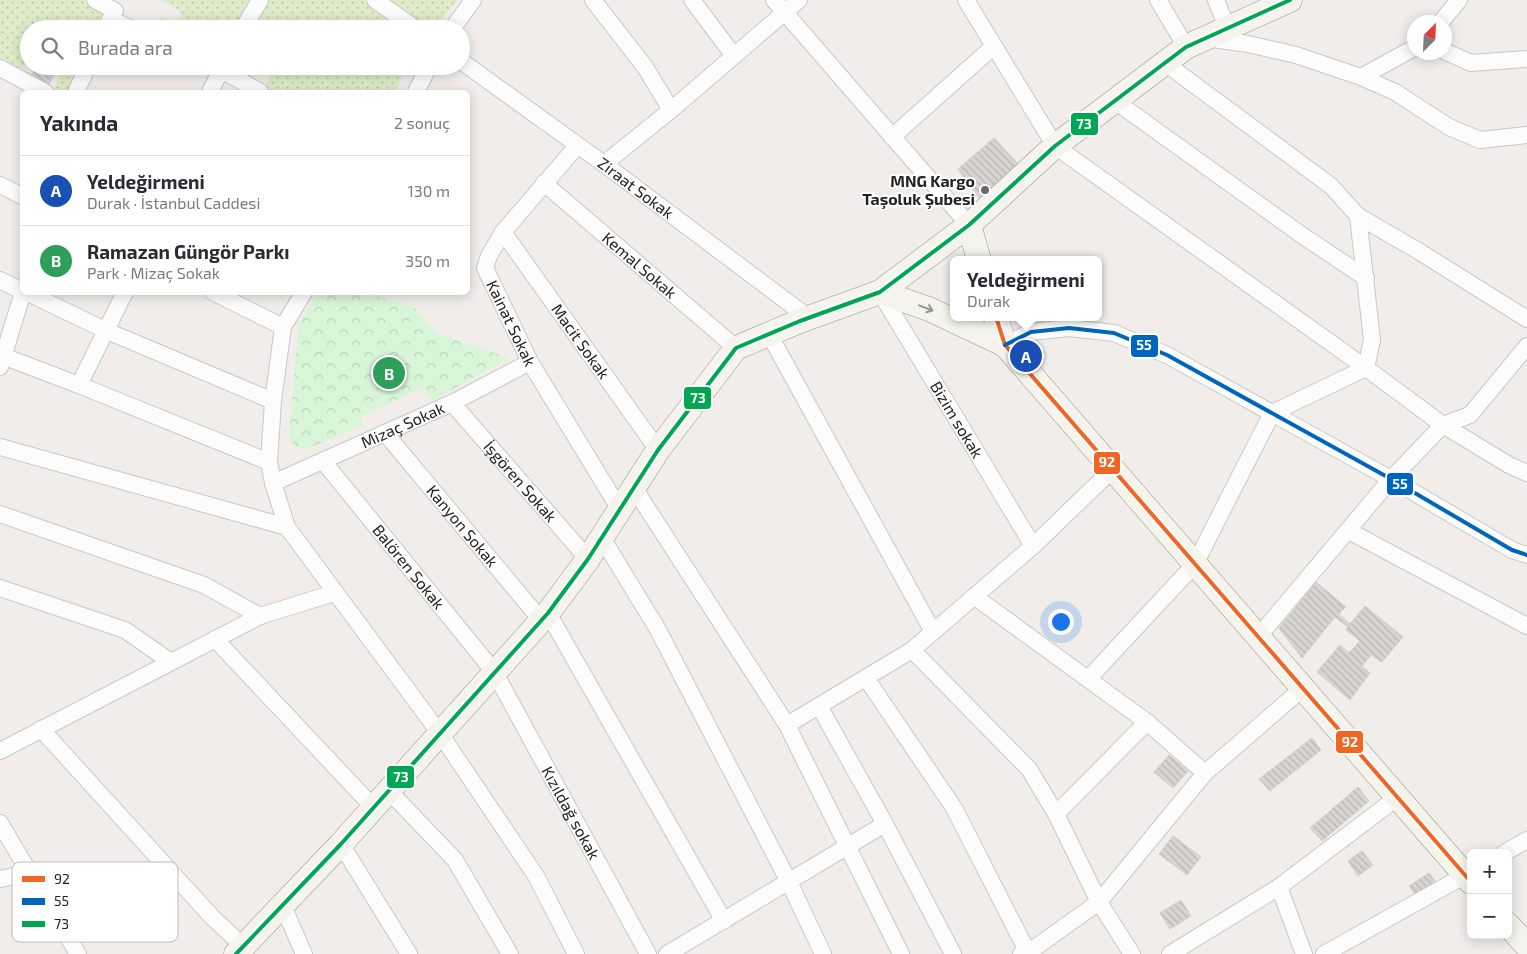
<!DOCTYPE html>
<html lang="tr">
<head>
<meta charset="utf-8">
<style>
	body { margin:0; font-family:"Exo 2",sans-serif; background:#f2f2f3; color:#2b2b33 }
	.controls { position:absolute; right:15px; bottom:15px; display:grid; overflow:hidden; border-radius:8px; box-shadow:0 2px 12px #0003 }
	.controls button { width:45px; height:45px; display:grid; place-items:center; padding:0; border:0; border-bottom:1px solid #e1e1e2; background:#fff; color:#2b2b33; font:25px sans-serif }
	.compass { position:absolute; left:1407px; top:15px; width:45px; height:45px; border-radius:50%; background:#fff; box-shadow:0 2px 12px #0003; rotate:24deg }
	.you { position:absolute; left:1060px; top:621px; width:18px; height:18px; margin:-12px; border:4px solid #fff; border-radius:50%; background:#1a73e8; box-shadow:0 0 0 8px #1a73e833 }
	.badge { display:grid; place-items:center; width:32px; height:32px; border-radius:50%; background:#6a6968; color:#fff; font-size:16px; font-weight:700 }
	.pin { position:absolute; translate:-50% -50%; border:2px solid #fff; box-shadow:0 1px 5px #0006 }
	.popup { position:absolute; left:950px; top:256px; width:152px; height:65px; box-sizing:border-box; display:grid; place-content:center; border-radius:8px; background:#fff; filter:drop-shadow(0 1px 4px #0005); font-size:16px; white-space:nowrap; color:#7c7c81 }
	.popup b { font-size:19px; color:#2b2b33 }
	.popup::after { content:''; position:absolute; left:50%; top:100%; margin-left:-10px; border:10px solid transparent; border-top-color:#fff }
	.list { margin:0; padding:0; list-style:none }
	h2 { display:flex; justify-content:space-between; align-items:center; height:65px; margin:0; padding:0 20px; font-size:21px }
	h2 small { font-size:16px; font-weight:400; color:#7c7c81 }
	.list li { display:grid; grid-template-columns:32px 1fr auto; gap:15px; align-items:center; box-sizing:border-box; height:70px; padding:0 20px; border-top:1px solid #e1e1e2 }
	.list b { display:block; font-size:19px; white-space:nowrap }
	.list p { margin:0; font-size:16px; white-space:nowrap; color:#7c7c81 }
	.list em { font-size:16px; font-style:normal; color:#7c7c81 }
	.icon { flex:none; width:28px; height:28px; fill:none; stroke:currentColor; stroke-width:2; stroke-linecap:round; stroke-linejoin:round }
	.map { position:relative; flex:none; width:1527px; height:954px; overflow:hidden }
	.search { position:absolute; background:#fff; box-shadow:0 2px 12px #0003; left:20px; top:20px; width:450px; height:55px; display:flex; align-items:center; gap:12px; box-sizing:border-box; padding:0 18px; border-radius:28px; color:#7c7c81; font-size:19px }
	.panel { position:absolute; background:#fff; box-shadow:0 2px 12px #0003; left:20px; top:90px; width:450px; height:205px; border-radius:8px }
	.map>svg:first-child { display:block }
</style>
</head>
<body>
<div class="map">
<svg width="1527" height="954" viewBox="0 0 1527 954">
	<defs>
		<pattern id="grass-dots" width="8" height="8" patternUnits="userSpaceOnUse" patternTransform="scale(1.25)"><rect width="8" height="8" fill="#deecc9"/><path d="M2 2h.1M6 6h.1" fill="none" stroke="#becaac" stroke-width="1.8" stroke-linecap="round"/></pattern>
		<pattern id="park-crowns" width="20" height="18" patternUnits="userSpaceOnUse" patternTransform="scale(1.25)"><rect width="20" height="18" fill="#d9f5d8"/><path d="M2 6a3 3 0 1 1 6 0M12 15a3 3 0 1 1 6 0" fill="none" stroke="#bad2b9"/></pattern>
		<pattern id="building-back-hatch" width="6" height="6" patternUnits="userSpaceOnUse" patternTransform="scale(1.25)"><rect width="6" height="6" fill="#d7d4d1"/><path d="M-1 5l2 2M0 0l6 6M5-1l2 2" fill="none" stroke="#b8b6b3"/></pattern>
	</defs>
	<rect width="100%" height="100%" fill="#f0edea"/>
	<!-- grass -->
	<path fill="url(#grass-dots)" d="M0 0H111L97 29H29V60L14 82 0 75Z
		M161 0H458L433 29H155L161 17 175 23 181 16 179 10Z
		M50 66H81L70 92H53L61 73Z
		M265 66H408L395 92H262L273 71Z"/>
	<!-- park -->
	<path fill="url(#park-crowns)" d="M319 293H367L415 308 435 333 509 358 432 401 423 388 362 416 363 425 307 449 295 447 289 436 299 321Z"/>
	<!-- building -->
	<path fill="url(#building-back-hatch)" stroke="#d3cfcb" d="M36 66H43L55 72 47 88 30 79Z
		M994 138 1019 165 980 199 958 169Z
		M1316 582 1346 607 1339 614 1350 624 1365 606 1403 637 1382 662 1371 655 1362 666 1370 673 1350 700 1317 672 1340 645 1349 653 1360 641 1346 630 1348 627 1335 617 1302 658 1279 628Z
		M1312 738 1321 750 1270 791 1259 779Z
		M1169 755 1188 771 1173 788 1154 772Z
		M1358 787 1369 801 1322 841 1310 828Z
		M1173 836 1201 857 1187 875 1159 854Z
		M1362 851 1373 865 1358 876 1348 861Z
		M1429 873 1439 886 1419 900 1409 886Z
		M1181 900 1191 916 1170 929 1160 913Z"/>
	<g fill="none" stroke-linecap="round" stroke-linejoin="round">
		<defs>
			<g id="street">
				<path d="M95 0 115 11"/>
				<path d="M375 0 416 29"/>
				<path d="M593 0 645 67 671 110"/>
				<path d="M692 0 734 56"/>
				<path d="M774 0 969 225"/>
				<path d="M966 0 1055 146 1366 368 1443 425 1509 465 1527 473"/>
				<path d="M1158 0 1186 47"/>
				<path d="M1216 0 1227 28"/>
				<path d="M1441 22 1459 0"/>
				<path d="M106 29 110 19 132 29"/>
				<path d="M243 29 260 0"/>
				<path d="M452 29 473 0"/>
				<path d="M1206 38 1248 44 1296 55 1361 77 1395 92 1449 127 1480 140 1527 135"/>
				<path d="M1444 51 1471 63 1527 59"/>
				<path id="s1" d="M461 61 604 164 809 318"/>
				<path d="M1165 63 1331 186 1358 216 1420 252 1527 319"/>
				<path d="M212 66 236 78 260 92"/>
				<path d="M0 68 45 92"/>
				<path d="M1361 77 1414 48"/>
				<path d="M76 92 88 66"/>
				<path d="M210 92 223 66"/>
				<path d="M416 92 429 66"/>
				<path d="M1115 101 1303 236 1366 278"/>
				<path d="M892 137 994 46"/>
				<path id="s2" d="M577 146 503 232 489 256 485 268 530 362 620 510"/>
				<path d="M604 164 671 110 799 0"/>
				<path id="s3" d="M544 183 736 348"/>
				<path d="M0 185 22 196"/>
				<path id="s4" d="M503 232 658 450"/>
				<path d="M0 280 22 291"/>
				<path d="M26 292 107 331 273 401"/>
				<path d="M213 292 283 327"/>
				<path d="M304 292 283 327 273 401 269 462 273 483 287 527 441 735 536 876 576 954"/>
				<path id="s5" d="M880 292 1033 546"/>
				<path d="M769 334 933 632"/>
				<path d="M1005 345 1031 332 1069 328 1114 333 1167 355 1391 479 1512 550 1527 555"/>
				<path d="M0 355 79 385 269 462"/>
				<path d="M0 367 23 292"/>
				<path d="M79 385 125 292"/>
				<path id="s6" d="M452 403 588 559"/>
				<path id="s7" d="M385 433 541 620"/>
				<path d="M0 447 287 527"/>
				<path id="s8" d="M323 461 495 673 648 954"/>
				<path id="s9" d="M273 483 452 403 530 362"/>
				<path d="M634 488 787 725 901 954"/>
				<path d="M0 514 204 585 260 616 334 593"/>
				<path d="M1349 531 1527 626"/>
				<path d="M602 538 657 628 789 882 823 954"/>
				<path d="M0 588 125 630 171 662"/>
				<path d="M975 597 1147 722 1205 773"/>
				<path d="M548 613 724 921"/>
				<path d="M1258 637 1391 479 1443 425 1470 415 1527 346"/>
				<path d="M215 639 374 808"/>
				<path d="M912 650 1029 769 1056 814 1099 902 1132 954"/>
				<path d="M866 678 954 808 1027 951"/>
				<path d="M1088 679 1195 564 1272 413 1366 368 1372 340 1358 216"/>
				<path d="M819 706 885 824 953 954"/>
				<path d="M787 725 912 650 1033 546 1113 469"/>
				<path d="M41 729 212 917 243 946"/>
				<path d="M0 751 260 616"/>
				<path d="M389 791 455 860 510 954"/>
				<path d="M1056 814 1147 722"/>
				<path d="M0 823 78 954"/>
				<path d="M341 844 409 954"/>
				<path d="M1504 853 1527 840"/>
				<path d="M0 879 29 873"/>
				<path d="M1279 887 1304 954"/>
				<path d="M283 906 304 954"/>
				<path d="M667 954 885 824"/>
				<path d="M1021 954 1036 947 1099 902 1205 773 1303 688"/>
				<path d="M1170 954 1279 887 1398 797"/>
				<path d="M1324 954 1471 872"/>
			</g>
			<path id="secondary" d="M969 225 979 260
				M880 292 929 309 1005 345
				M996 317 1005 345 1471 882
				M1508 925 1527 946
				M236 954 341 844 548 613 588 559 658 450 736 348 800 321 880 292 969 225 1055 146 1186 47 1290 0"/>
		</defs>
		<!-- street casing -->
		<use href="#street" stroke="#c9c8c6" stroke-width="18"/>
		<!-- secondary casing -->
		<use href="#secondary" stroke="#9a9a81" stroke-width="25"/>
		<!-- street -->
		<use href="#street" stroke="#fdfcfc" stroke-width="16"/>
		<!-- secondary -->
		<use href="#secondary" stroke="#f4f4ed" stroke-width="24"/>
		<defs>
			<path id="bus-1" d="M996 317 1005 345 1471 882"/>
			<path id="bus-2" d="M1005 345 1031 332 1069 328 1114 333 1167 355 1391 479 1512 550 1527 555"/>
			<path id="bus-3" d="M236 954 341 844 548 613 588 559 658 450 736 348 800 321 880 292 969 225 1055 146 1186 47 1290 0"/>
		</defs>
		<!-- bus-1 casing -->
		<use href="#bus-1" stroke="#fff" stroke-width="8"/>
		<!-- bus-2 casing -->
		<use href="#bus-2" stroke="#fff" stroke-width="8"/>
		<!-- bus-3 casing -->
		<use href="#bus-3" stroke="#fff" stroke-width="8"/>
		<!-- bus-1 -->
		<use href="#bus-1" stroke="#f26522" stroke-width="4"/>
		<!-- bus-2 -->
		<use href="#bus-2" stroke="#0065bd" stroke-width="4"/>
		<!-- bus-3 -->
		<use href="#bus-3" stroke="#00a651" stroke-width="4"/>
	</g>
	<!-- one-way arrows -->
	<defs><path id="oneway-shaft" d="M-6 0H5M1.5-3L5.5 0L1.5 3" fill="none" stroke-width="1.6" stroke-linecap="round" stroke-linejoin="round" transform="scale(1.25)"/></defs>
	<use stroke="#969692" href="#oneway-shaft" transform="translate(926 308) rotate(21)"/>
	<!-- markers -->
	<circle fill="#6a6968" stroke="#fff" stroke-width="2" cx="985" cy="190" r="5"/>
	<g text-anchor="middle" stroke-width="4" stroke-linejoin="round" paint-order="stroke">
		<!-- poi labels -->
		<g font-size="16" font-weight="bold" fill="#222" stroke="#fff" text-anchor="end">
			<text x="975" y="187">MNG Kargo<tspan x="975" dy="18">Taşoluk Şubesi</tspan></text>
		</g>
		<!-- street labels -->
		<g font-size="16" fill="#222" stroke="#fff">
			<text dy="6" stroke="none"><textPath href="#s1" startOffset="216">Ziraat Sokak</textPath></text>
			<text dy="6" stroke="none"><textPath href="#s3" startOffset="126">Kemal Sokak</textPath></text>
			<text dy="6" stroke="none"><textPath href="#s2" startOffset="215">Kainat Sokak</textPath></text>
			<text dy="6" stroke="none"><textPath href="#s4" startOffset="134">Macit Sokak</textPath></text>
			<text dy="6" stroke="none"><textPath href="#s5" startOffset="149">Bizim sokak</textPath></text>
			<text dy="6" stroke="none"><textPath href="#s9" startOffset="142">Mizaç Sokak</textPath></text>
			<text dy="6" stroke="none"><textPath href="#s6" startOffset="104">İşgören Sokak</textPath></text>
			<text dy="6" stroke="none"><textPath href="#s7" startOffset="121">Kanyon Sokak</textPath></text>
			<text dy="6" stroke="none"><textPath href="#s8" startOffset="136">Balören Sokak</textPath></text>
			<text dy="6" stroke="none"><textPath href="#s8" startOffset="432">Kızıldağ sokak</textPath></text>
		</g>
	</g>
	<!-- legend -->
	<rect x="12" y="862" width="166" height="80" rx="8" fill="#fff" stroke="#bdbdbd" stroke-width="1"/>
	<rect x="22" y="876" width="23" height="6" fill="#f26522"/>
	<rect x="22" y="898" width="23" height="7" fill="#0065bd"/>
	<rect x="22" y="921" width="23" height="6" fill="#00a651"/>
	<g font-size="14" fill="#222">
		<text x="54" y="884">92</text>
		<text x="54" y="906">55</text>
		<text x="54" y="929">73</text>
	</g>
	<g stroke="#fff" stroke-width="2">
		<rect x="1070" y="112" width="29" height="24" rx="5" fill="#00a651"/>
		<rect x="1130" y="334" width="29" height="24" rx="5" fill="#0065bd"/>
		<rect x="683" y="386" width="29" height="24" rx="5" fill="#00a651"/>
		<rect x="1093" y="451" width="28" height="24" rx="5" fill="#f26522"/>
		<rect x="1386" y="472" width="28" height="24" rx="5" fill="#0065bd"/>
		<rect x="1335" y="730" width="29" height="24" rx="5" fill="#f26522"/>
		<rect x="386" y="765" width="29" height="24" rx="5" fill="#00a651"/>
	</g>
	<g font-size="14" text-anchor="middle" font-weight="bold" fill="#fff">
		<text x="1084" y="129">73</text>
		<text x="1144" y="350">55</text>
		<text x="698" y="403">73</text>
		<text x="1107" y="467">92</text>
		<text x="1400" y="489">55</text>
		<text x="1350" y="747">92</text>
		<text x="401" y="782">73</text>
	</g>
</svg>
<div class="controls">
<button>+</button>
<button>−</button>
</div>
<svg class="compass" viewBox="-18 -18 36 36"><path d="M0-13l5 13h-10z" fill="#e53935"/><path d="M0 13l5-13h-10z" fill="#7c7c81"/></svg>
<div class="you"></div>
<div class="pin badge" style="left:1026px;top:356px;background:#1a4fb4">A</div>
<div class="popup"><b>Yeldeğirmeni</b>Durak</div>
<div class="pin badge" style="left:389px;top:373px;background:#2e9e5b">B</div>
<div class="search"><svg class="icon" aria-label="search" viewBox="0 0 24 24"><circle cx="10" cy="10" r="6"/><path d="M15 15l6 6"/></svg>Burada ara</div>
<section class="panel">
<h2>Yakında<small>2 sonuç</small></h2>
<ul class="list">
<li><span class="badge" style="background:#1a4fb4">A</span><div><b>Yeldeğirmeni</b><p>Durak · İstanbul Caddesi</p></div><em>130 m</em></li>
<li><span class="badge" style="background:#2e9e5b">B</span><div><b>Ramazan Güngör Parkı</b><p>Park · Mizaç Sokak</p></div><em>350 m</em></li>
</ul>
</section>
</div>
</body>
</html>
